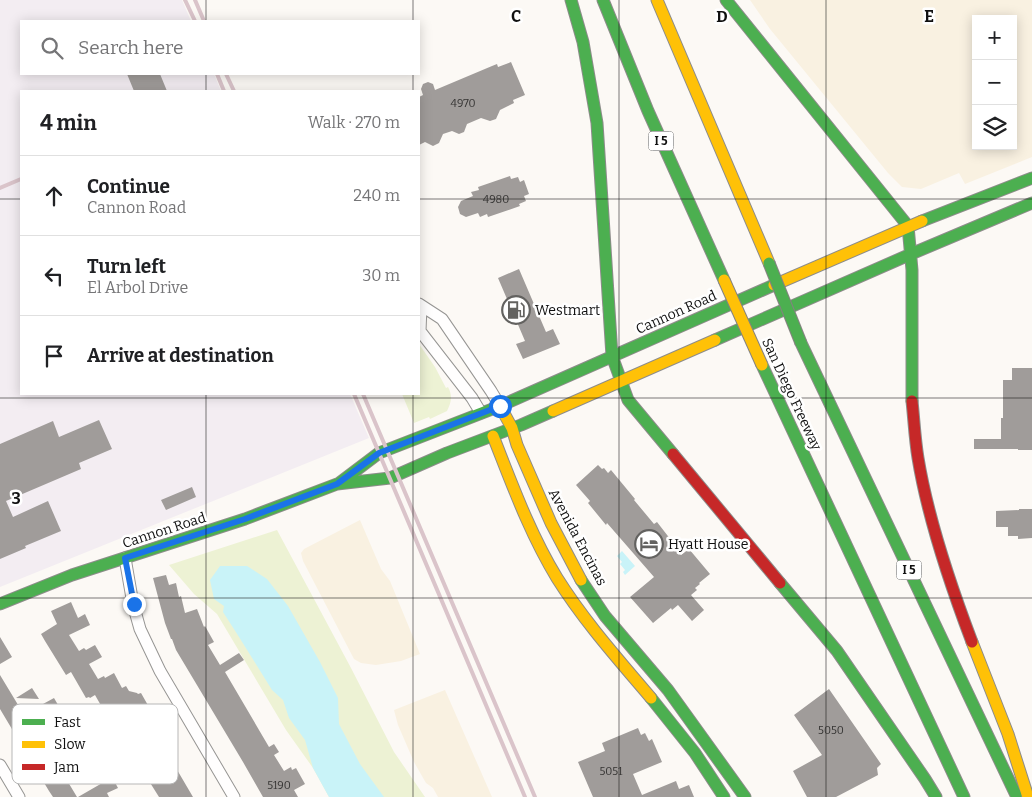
<!DOCTYPE html>
<html lang="en">
<head>
<meta charset="utf-8">
<style>
	body { margin:0; font-family:Bitter,serif; background:#f2f2f2; color:#202124 }
	.controls { position:absolute; right:15px; top:15px; display:grid; overflow:hidden; border-radius:0px; box-shadow:0 2px 12px #0003 }
	.controls button { width:45px; height:45px; display:grid; place-items:center; padding:0; border:0; border-bottom:1px solid #e0e0e0; background:#fff; color:#202124; font:25px sans-serif }
	.stop { position:absolute; width:15px; height:15px; margin:-11px; border:4px solid #1a73e8; border-radius:50%; background:#fff }
	.stop.end { background:#1a73e8; border-color:#fff; box-shadow:0 1px 5px #0008 }
	.list { margin:0; padding:0; list-style:none }
	h2 { display:flex; justify-content:space-between; align-items:center; height:65px; margin:0; padding:0 20px; font-size:21px }
	h2 small { font-size:16px; font-weight:400; color:#757577 }
	.list li { display:grid; grid-template-columns:32px 1fr auto; gap:15px; align-items:center; box-sizing:border-box; height:80px; padding:0 20px; border-top:1px solid #e0e0e0 }
	.list b { display:block; font-size:19px; white-space:nowrap }
	.list p { margin:0; font-size:16px; white-space:nowrap; color:#757577 }
	.list em { font-size:16px; font-style:normal; color:#757577 }
	.icon { flex:none; width:28px; height:28px; fill:none; stroke:currentColor; stroke-width:2; stroke-linecap:round; stroke-linejoin:round }
	.map { position:relative; flex:none; width:1032px; height:797px; overflow:hidden }
	.search { position:absolute; background:#fff; box-shadow:0 2px 12px #0003; left:20px; top:20px; width:400px; height:55px; display:flex; align-items:center; gap:12px; box-sizing:border-box; padding:0 18px; border-radius:0px; color:#757577; font-size:19px }
	.panel { position:absolute; background:#fff; box-shadow:0 2px 12px #0003; left:20px; top:90px; width:400px; height:305px; border-radius:0px }
	.map>svg:first-child { display:block }
</style>
</head>
<body>
<div class="map">
<svg width="1032" height="797" viewBox="0 0 1032 797">
	<rect width="100%" height="100%" fill="#fcf9f5"/>
	<!-- industrial -->
	<path fill="#f3edf2" d="M0 0H182L191 21H21V74H214L221 91H21V394H350L369 438 0 587Z"/>
	<!-- farmland -->
	<path fill="#f9f1e1" fill-rule="evenodd" d="M750 0H1032V157L965 184 959 173 921 189 902 187 888 173 770 29ZM976 19H1013V146H976Z
		M360 520 381 569 390 581 420 654 401 661 376 665 361 663 354 659 303 561 301 553 304 549Z
		M445 690 492 797H438L433 788 426 783 414 762 398 725 394 710Z"/>
	<!-- green -->
	<path fill="#edf2d4" d="M419 344 435 367 446 388 448 387C453 396 451 403 447 411L430 419 429 417 414 423 402 394H419Z
		M277 530 351 668 394 752 425 797H329L313 768 286 730 217 614 194 594 169 565Z"/>
	<!-- water -->
	<path fill="#c9f3f8" d="M622 551 635 566 625 575 623 572 625 570 620 564 622 562 617 556Z
		M220 566H247L267 579 288 606 320 662 338 698 339 724 360 764 384 797H329L313 768 305 740 289 718 283 700 272 690 239 637 223 612 224 606 214 599 210 580Z"/>
	<!-- building -->
	<path fill="#a09c9a" d="M511 62 525 95 513 100 514 103 500 110 496 119 490 121 481 118 467 124 464 132 459 134 452 131 443 134 439 143 433 146 425 142 419 145V97L423 95 421 89 423 84 428 82 433 84 435 90 492 66 497 64 498 67Z
		M127 74H160L167 91H134Z
		M510 176 511 179 518 177 520 182 524 180 529 194 524 196 526 201 519 204 520 206 488 217 487 214 480 217 478 213 466 217 460 214 458 207 461 201 473 196 471 192 479 190 478 187Z
		M519 269 546 332 553 329 560 344 523 359 516 344 525 341 498 278Z
		M1012 368H1032V450H1018V449H974V439H1001V418H1003V380H1012Z
		M99 420 112 449 79 463 81 469 6 501 13 517 48 501 61 531 25 546 26 548 0 559V444L53 421 59 437Z
		M598 465 602 469 604 468 608 473 611 470 635 499 634 500 654 524 657 522 671 540 669 541 681 555 689 549 710 574 699 583 700 584 695 588 697 590 691 595 704 610 692 621 678 605 672 610 671 608 653 623 630 597 654 577 607 523 606 525 588 503 590 501 576 485Z
		M192 487 196 497 166 510 161 500Z
		M1019 509H1032V538L1018 539V536H1008V527H996V511L1019 510Z
		M166 575 169 585 176 583 179 597 181 596 185 613 197 609 204 627 205 626 214 642 208 645 220 665 239 653 244 660 225 672 269 747 274 744 279 752 274 755 284 771 291 767 292 770 296 768 305 784 294 790 298 797H263L243 762 176 650 172 639H171L165 623 153 578Z
		M71 602 78 618 85 614 90 625 69 635 79 651 84 648 86 650 95 645 102 657 89 664 98 679 104 676 105 678 114 673 122 688 126 686 129 691 137 693 138 694 141 693 162 730 156 734 193 797H159L139 765 134 768 129 759 131 758 95 695 90 698 89 697 86 698 71 672 66 675 45 641 41 634 57 624 51 611Z
		M0 637 12 657 0 664Z
		M0 675 29 723 28 724 39 743 53 736 59 747 45 755 54 770 59 767 77 797H53L49 791 40 776V774L42 773 30 754 28 756 0 709Z
		M32 688 39 699 16 698Z
		M829 689 881 764 877 768 878 775 836 797H807L793 771 822 755 794 715Z
		M54 698 61 710 50 716 43 704Z
		M638 728 641 735 645 733 649 741 652 739 662 762 633 774 642 795 676 781 679 789 689 785 694 797H593L578 762 605 751 602 743Z
		M104 762 118 788 107 793 109 797H78L104 782 96 767Z"/>
	<g fill="none" stroke-linecap="round" stroke-linejoin="round">
		<defs>
			<path id="street" d="M419 304 442 319 491 391 500 406
				M421 306 420 331 472 398 481 413
				M125 558 133 604 140 629 160 671 234 797
				M0 765 19 797"/>
			<path id="fast" d="M571 0 583 42 597 123 612 356 628 400 673 454
				M603 0 648 111 724 280
				M726 0 908 226 912 270V401
				M922 221 1032 178
				M715 340 911 254 1032 203
				M801 343 1016 795
				M762 365 964 797
				M338 484 379 453 500 406 774 285
				M581 580 605 616 668 690 745 797
				M780 583 837 651 925 779 936 797
				M0 604 72 575 245 519 337 484 390 478 447 453 521 425 553 411
				M651 698 695 753 724 797"/>
			<path id="slow" d="M657 0 769 263
				M774 285 922 221
				M500 406 512 428 517 445 551 523 581 580
				M553 411 715 340
				M493 436C512 484 530 534 557 578 584 621 618 659 651 698
				M972 642 1008 734 1028 797"/>
			<path id="jam" d="M912 401C914 420 915 440 918 458 928 519 950 584 972 642
				M673 454 780 583"/>
		</defs>
		<!-- street casing -->
		<use href="#street" stroke="#969593" stroke-width="13"/>
		<!-- fast casing -->
		<use href="#fast" stroke="#8d8c8a" stroke-width="13"/>
		<!-- slow casing -->
		<use href="#slow" stroke="#8d8c8a" stroke-width="13"/>
		<!-- jam casing -->
		<use href="#jam" stroke="#8d8c8a" stroke-width="13"/>
		<!-- street -->
		<use href="#street" stroke="#fffefe" stroke-width="11"/>
		<!-- fast -->
		<use href="#fast" stroke="#4caf50" stroke-width="11"/>
		<!-- slow -->
		<use href="#slow" stroke="#ffc107" stroke-width="11"/>
		<!-- jam -->
		<use href="#jam" stroke="#c62828" stroke-width="11"/>
		<!-- rail -->
		<path stroke="#dac4ca" stroke-width="4" d="M185 0 195 21
			M195 0 204 21
			M217 74 224 91
			M226 74 234 91
			M0 188 21 179
			M354 394 525 797
			M363 394 535 797"/>
		<defs>
			<path id="fast-bridge" d="M769 263 801 343"/>
			<path id="slow-bridge" d="M724 280 762 365"/>
		</defs>
		<!-- fast-bridge casing -->
		<use href="#fast-bridge" stroke="#848280" stroke-width="13" stroke-linecap="butt"/>
		<!-- slow-bridge casing -->
		<use href="#slow-bridge" stroke="#848280" stroke-width="13" stroke-linecap="butt"/>
		<!-- fast-bridge -->
		<use href="#fast-bridge" stroke="#4caf50" stroke-width="11"/>
		<!-- slow-bridge -->
		<use href="#slow-bridge" stroke="#ffc107" stroke-width="11"/>
	</g>
	<g fill="none" stroke-linecap="round" stroke-linejoin="round">
		<!-- route -->
		<path stroke="#1a73e8" stroke-width="6" d="M134 604 125 558 245 519 337 484 379 453 500 406"/>
	</g>
	<!-- grid -->
	<path fill="none" stroke="#101010" stroke-width="1" stroke-opacity="0.55" d="M206 0V21M413 0V21M619 0V797M826 0V797M206 74V91M413 74V91M0 199H21M419 199H1032M206 394V797M413 394V797M0 398H1032M0 598H1032"/>
	<!-- icons -->
	<defs>
		<symbol id="fuel-ring" viewBox="-11 -11 22 22"><circle r="9.5" fill="#fff" stroke="#636260" stroke-width="1.5"/><path d="M-5.5-6h7V0h2V4h1.3V-2.5L3-4.5l.8-.8L6-3V5H2.5V1h-1V6h-7ZM-4.2-4.7v3.2H.2V-4.7Z" fill="#636260"/></symbol>
		<symbol id="hotel-ring" viewBox="-11 -11 22 22"><circle r="9.5" fill="#fff" stroke="#636260" stroke-width="1.5"/><path d="M-6-4.5h1.5V1H6V5H4.5V3h-9V5H-6ZM-4 0a1.8 1.8 0 1 1 3.6 0ZM.5 0V-2.5h3Q6-2.5 6 0Z" fill="#636260"/></symbol>
	</defs>
	<g fill-rule="evenodd">
		<use href="#fuel-ring" x="500" y="294" width="32" height="32"/>
		<use href="#hotel-ring" x="633" y="528" width="32" height="32"/>
	</g>
	<g text-anchor="middle" stroke-width="5" stroke-linejoin="round" paint-order="stroke">
		<!-- number labels -->
		<g font-size="11" fill="#343332">
			<text x="463" y="107">4970</text>
			<text x="496" y="203">4980</text>
			<text x="831" y="734">5050</text>
			<text x="611" y="775">5051</text>
			<text x="279" y="789">5190</text>
		</g>
		<!-- shield labels -->
		<g fill="#fff" stroke="#585858" stroke-width="1">
			<rect x="648.5" y="131.5" width="25" height="19" rx="4"/>
			<rect x="896.5" y="560.5" width="25" height="19" rx="4"/>
		</g>
		<g font-size="12" font-weight="bold" fill="#101010">
			<text x="661" y="145">I 5</text>
			<text x="909" y="574">I 5</text>
		</g>
		<!-- poi labels -->
		<g font-size="14" fill="#101010" stroke="#fff" text-anchor="start">
			<text x="535" y="315">Westmart</text>
			<text x="668" y="549">Hyatt House</text>
		</g>
		<!-- street labels -->
		<g font-size="14" fill="#101010" stroke="#fff">
			<text transform="translate(676 312) rotate(-24)" y="5">Cannon Road</text>
			<text transform="translate(792 394) rotate(65)" y="5">San Diego Freeway</text>
			<text transform="translate(164 530) rotate(-18)" y="5">Cannon Road</text>
			<text transform="translate(578 537) rotate(62)" y="5">Avenida Encinas</text>
		</g>
	</g>
	<!-- legend -->
	<rect x="12" y="704" width="166" height="80" rx="8" fill="#fff" stroke="#b7b7b7" stroke-width="1"/>
	<rect x="22" y="719" width="23" height="6" fill="#4caf50"/>
	<rect x="22" y="741" width="23" height="7" fill="#ffc107"/>
	<rect x="22" y="764" width="23" height="6" fill="#c62828"/>
	<g font-size="14" fill="#101010">
		<text x="54" y="727">Fast</text>
		<text x="54" y="749">Slow</text>
		<text x="54" y="772">Jam</text>
	</g>
	<g font-size="16" text-anchor="middle" font-weight="bold" fill="#101010" stroke="#fff" stroke-width="5" stroke-linejoin="round" paint-order="stroke">
		<text x="516" y="22">C</text>
		<text x="722" y="22">D</text>
		<text x="929" y="22">E</text>
		<text x="16" y="504">3</text>
	</g>
</svg>
<div class="controls">
<button>+</button>
<button>−</button>
<button><svg class="icon" aria-label="layers" viewBox="0 0 24 24"><path d="M12 4l9 5-9 5-9-5zM3 14l9 5 9-5"/></svg></button>
</div>
<div class="stop" style="left:500px;top:406px"></div>
<div class="stop end" style="left:134px;top:604px"></div>
<div class="search"><svg class="icon" aria-label="search" viewBox="0 0 24 24"><circle cx="10" cy="10" r="6"/><path d="M15 15l6 6"/></svg>Search here</div>
<section class="panel">
<h2>4 min<small>Walk · 270 m</small></h2>
<ul class="list">
<li><svg class="icon" aria-label="ahead" viewBox="0 0 24 24"><path d="M12 20V5M6 11l6-6 6 6"/></svg><div><b>Continue</b><p>Cannon Road</p></div><em>240 m</em></li>
<li><svg class="icon" aria-label="left" viewBox="0 0 24 24"><path d="M17 20v-9H6M10 6l-5 5 5 5"/></svg><div><b>Turn left</b><p>El Arbol Drive</p></div><em>30 m</em></li>
<li><svg class="icon" aria-label="arrive" viewBox="0 0 24 24"><path d="M6 21V4h12l-3 4 3 4H6"/></svg><div><b>Arrive at destination</b></div></li>
</ul>
</section>
</div>
</body>
</html>
